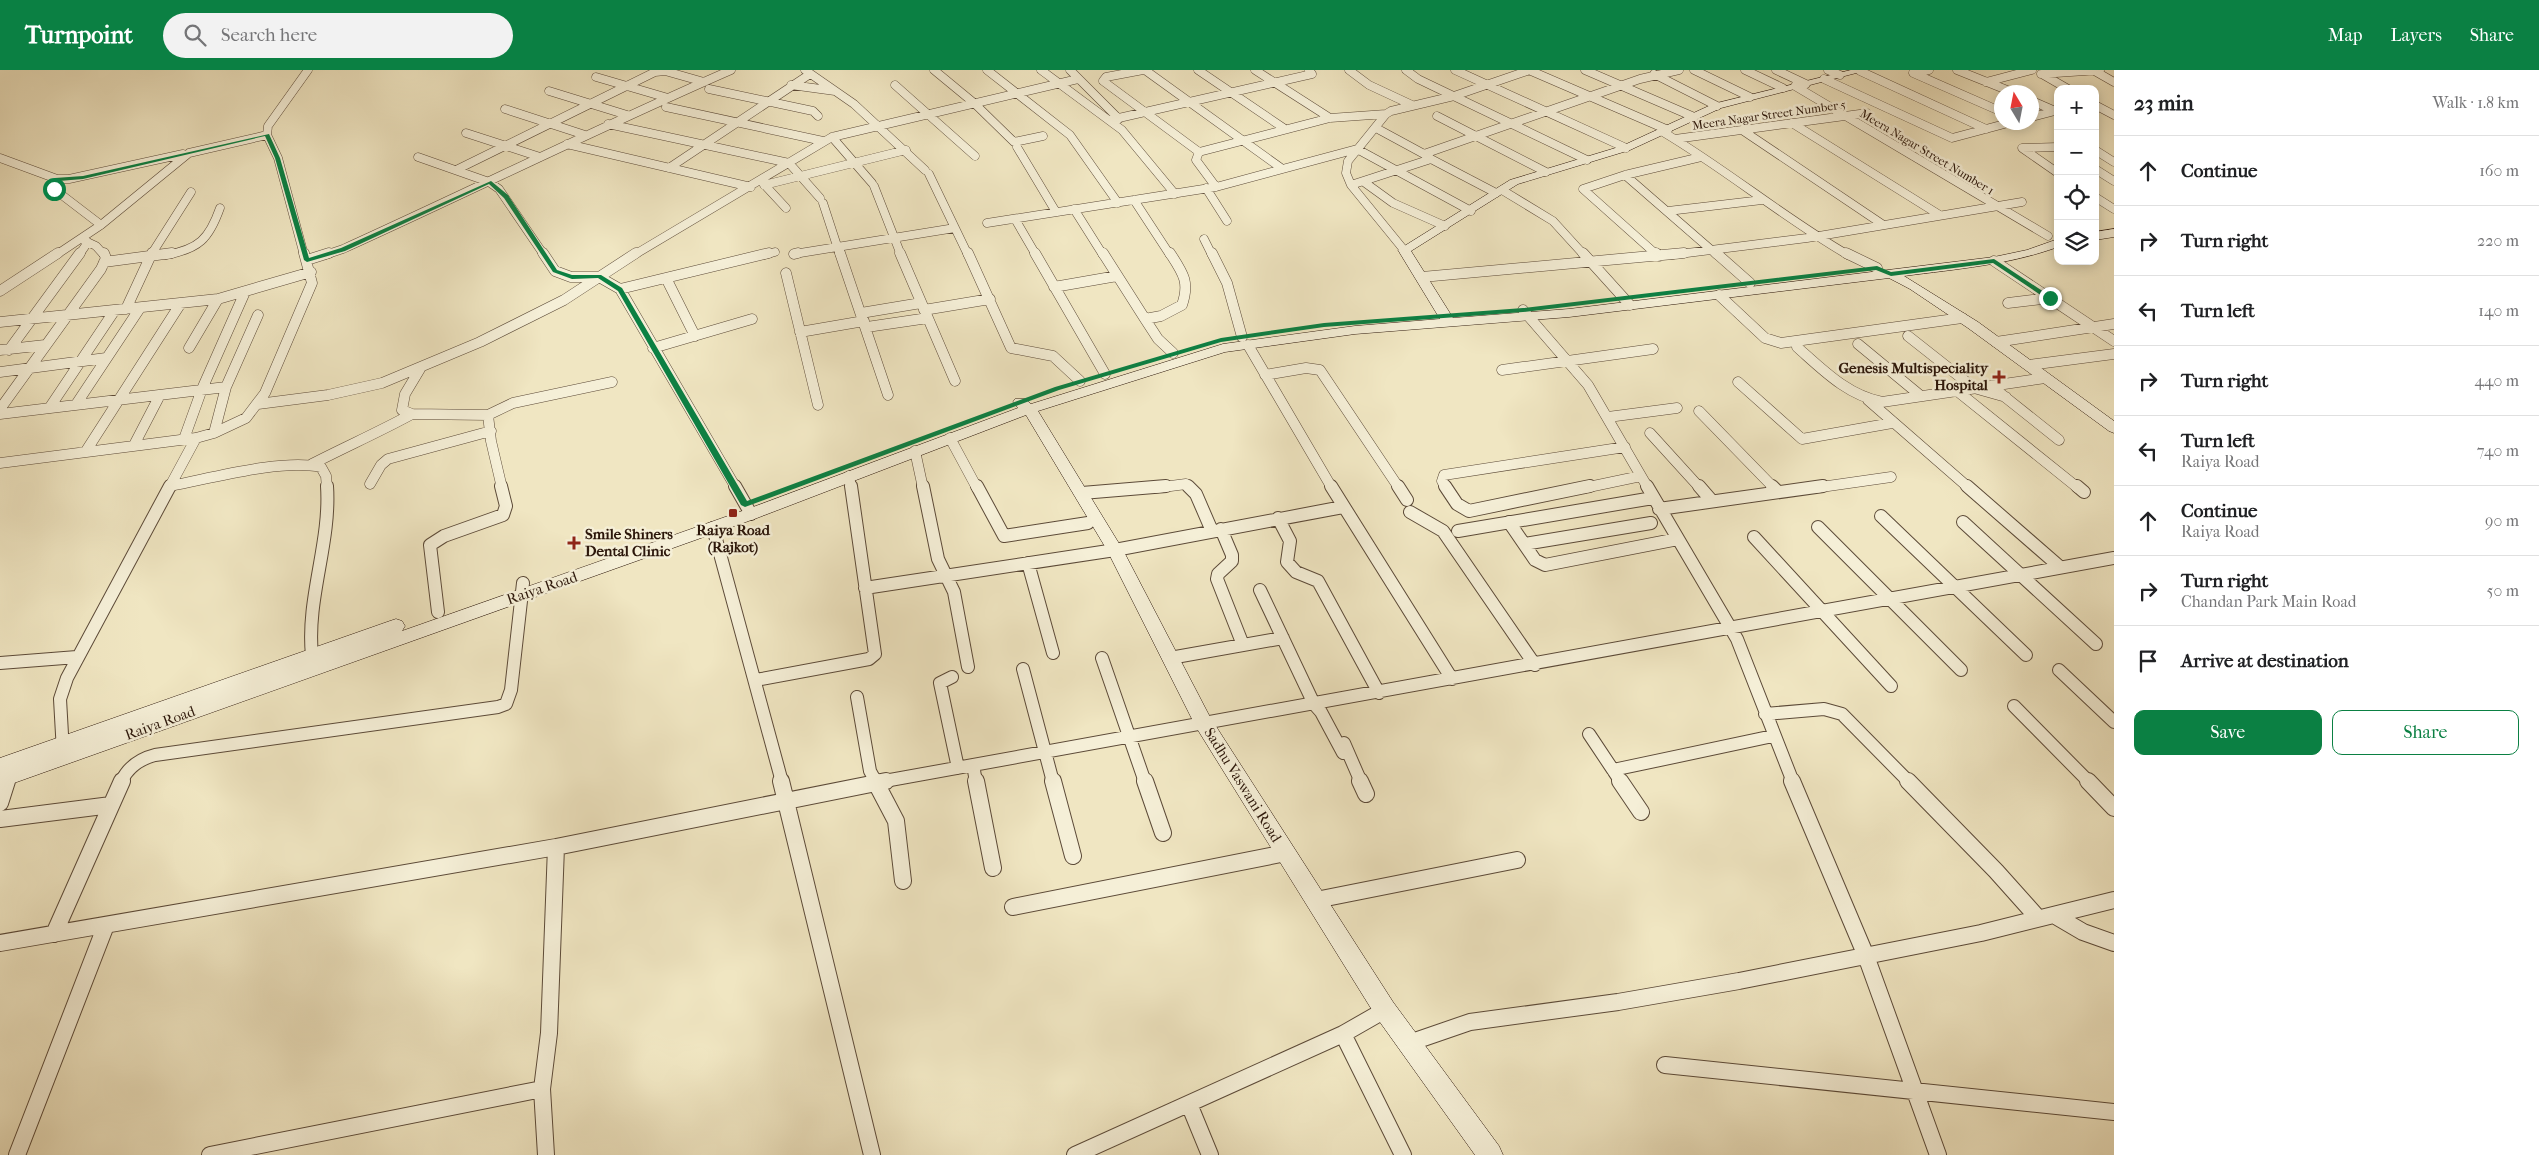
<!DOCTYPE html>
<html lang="en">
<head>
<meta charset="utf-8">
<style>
	body { margin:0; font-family:"IM FELL French Canon",serif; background:#f2f2f2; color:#202124 }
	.controls { position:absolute; right:15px; top:15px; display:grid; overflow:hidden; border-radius:10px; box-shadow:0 2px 12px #0003 }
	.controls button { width:45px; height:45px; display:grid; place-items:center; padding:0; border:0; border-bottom:1px solid #e0e0e0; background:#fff; color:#202124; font:25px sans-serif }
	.compass { position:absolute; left:1994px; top:15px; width:45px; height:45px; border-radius:50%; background:#fff; box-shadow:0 2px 12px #0003; rotate:350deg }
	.stop { position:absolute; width:15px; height:15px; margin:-11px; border:4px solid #0b8043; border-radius:50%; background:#fff }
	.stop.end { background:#0b8043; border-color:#fff; box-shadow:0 1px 5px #0008 }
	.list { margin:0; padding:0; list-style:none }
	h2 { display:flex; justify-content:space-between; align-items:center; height:65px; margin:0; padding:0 20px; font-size:21px }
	h2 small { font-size:16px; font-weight:400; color:#757577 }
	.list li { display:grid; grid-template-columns:32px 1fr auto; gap:15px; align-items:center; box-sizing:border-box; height:70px; padding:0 20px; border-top:1px solid #e0e0e0 }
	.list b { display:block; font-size:19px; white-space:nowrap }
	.list p { margin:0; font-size:16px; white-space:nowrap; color:#757577 }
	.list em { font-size:16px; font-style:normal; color:#757577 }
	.actions { display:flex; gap:10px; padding:15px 20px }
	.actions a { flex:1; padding:11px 0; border:1px solid #0b8043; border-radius:10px; text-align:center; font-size:18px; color:#0b8043 }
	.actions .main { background:#0b8043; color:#fff }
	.icon { flex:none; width:28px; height:28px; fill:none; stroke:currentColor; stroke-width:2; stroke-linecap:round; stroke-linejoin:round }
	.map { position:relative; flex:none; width:2114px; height:1085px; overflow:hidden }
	header { display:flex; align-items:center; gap:30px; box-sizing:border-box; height:70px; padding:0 25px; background:#0b8043; color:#fff }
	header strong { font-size:24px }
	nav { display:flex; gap:28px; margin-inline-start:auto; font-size:18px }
	.search { width:350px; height:45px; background:#f2f2f2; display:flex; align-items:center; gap:12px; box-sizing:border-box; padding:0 18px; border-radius:28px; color:#757577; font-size:19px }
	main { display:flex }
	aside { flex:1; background:#fff }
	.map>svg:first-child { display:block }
</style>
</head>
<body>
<header>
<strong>Turnpoint</strong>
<div class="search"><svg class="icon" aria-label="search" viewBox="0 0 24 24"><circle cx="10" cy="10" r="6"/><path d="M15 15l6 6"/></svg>Search here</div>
<nav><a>Map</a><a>Layers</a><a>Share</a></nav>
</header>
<main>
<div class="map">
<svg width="2114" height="1085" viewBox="0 0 2114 1085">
	<rect width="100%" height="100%" fill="#f0e6c2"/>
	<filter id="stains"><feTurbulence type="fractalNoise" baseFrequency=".004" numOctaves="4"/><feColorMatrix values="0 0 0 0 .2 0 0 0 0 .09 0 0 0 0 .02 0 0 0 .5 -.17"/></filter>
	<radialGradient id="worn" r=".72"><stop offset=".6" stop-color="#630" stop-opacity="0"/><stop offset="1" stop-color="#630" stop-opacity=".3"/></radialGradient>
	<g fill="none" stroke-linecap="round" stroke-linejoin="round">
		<defs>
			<path id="street-far3" d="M805 0 854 34 925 100
				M934 0 974 33 1014 72 1043 66
				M987 0 1070 65 1118 133
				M1041 0 1122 60 1175 124
				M1070 0 1119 49
				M1143 0 1106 7 1103 11 1199 82
				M1145 0 1281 98
				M1198 0 1285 59
				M1255 0 1330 48
				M1349 0 1369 15 1412 35
				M1406 0 1418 9 1587 90
				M1455 0 1626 78
				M1529 0 1668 60
				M1585 0 1694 47
				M1694 0 1750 27
				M1745 0 1783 18
				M1776 0 1806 14
				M1828 0 1840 5
				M1929 0 1913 3 2002 42
				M1957 0 2012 22
				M2093 0 2114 12
				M1860 1 1986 59
				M1654 4 1717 36
				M2041 4 2100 0
				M2042 4 2068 19
				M596 7 668 28
				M1824 9 1952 68 2012 52
				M1986 12 2032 0
				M791 15 835 21
				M895 15 975 86
				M1795 16 2048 166
				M709 19 813 41 818 46
				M549 21 627 45
				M2032 31 2055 41 2032 47
				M2095 35 2114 45
				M666 37 823 71
				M505 39 585 65
				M1437 46 1546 102
				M1110 50 1312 4 1309 0
				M1792 53 1938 144
				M608 54 789 93 820 128
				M1376 58 1424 84
				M1742 60 1882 154
				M1663 62C1727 100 1784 148 1848 185
				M466 63 540 87
				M832 67 872 113
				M1675 69 1867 43
				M567 74 751 117
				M1017 77 1056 142
				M2058 77 2022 78 2058 103
				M2095 80 2114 92
				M418 87 489 112 499 119 544 185
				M0 88 57 109H69L183 84
				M1431 89 1496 123
				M669 98 810 4
				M2095 99 2114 111
				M456 100 655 2 665 1 704 12
				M929 104 968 185
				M1625 105 1717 185
				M57 109 54 119 101 155
				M761 111 786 138
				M1364 112 1393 133 1445 156
				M764 115 906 80
				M1351 115 1431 89 1424 84 1640 9 1679 0
				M874 116 901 185
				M1216 117 1196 90 1199 82 1330 48 1386 44
				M1206 118 1227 151
				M1502 120 1553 151 1584 185
				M2095 127 2114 139
				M1134 130 1170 185
				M823 133 840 185
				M1074 139 1103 185
				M1668 141 1762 130
				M1015 149 1036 185
				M987 153 1216 117 1357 79 1471 141
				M81 169 96 176 104 185
				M1204 169 1212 185
				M1404 180 1351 115 1346 103 1348 91 1386 44 1391 41 1454 26 1530 0
				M794 184 955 158
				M56 185 101 155 189 83 267 65
				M79 185 88 172
				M151 185 191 122
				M166 185C199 179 209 169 220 138
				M304 185 278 88 267 65 268 56 308 0
				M325 185 343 179C473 120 600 57 731 0
				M634 185 832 67 1078 9
				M764 185 775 182
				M1657 185 1583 119 1625 105 1701 87
				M1671 185 1807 168 2022 132"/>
			<path id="street-far2" d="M543 183 555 201 571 207H599L620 219 736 418
				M840 183 888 325
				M900 183 955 311
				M968 183 1011 278 1053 286 1080 311
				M1035 183 1105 304
				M1103 183 1145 249
				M1170 183C1183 203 1190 212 1182 235L1161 246 1145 249 1158 269 1173 283
				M1212 183 1227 213 1242 267
				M1583 183 1630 235
				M1656 183 1659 186
				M1716 183 1750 213
				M1846 183 1877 198
				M794 184 798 183
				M307 190 329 183
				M1994 191 2114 271
				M104 192 172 183
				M786 203 818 335
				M1422 207 1684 183
				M666 208 695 266
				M1054 217 1117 206
				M620 219 769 183
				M0 221 58 183
				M1719 225 1765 268 1781 273 1962 248
				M2008 233 2050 228
				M126 239 152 183
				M924 240 990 229
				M1523 240 1588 315 1648 418
				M861 243 921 233
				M0 252 218 229 311 202
				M867 257 928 248
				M800 262 864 251
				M1908 266 1974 318 2006 327
				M1996 272 2114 254
				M1858 274 1921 326
				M1248 275 1332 418
				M1797 277C1823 300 1847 325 1882 332L2045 308
				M189 278 218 229
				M653 278 752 249
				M0 280 45 275
				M9 280 80 183
				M2029 295 2114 284
				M420 299 405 324 402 340 412 344 488 345 491 371 502 418
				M1502 300 1653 279
				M0 302 106 288
				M1265 305 1306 298 1320 300 1399 418
				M1738 312 1802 369 1892 353
				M1956 320 2078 418
				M2000 323 2059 370
				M1868 330 1969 418
				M77 333 140 238
				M258 334 328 325 382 313 480 272 564 230 636 183
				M50 337 115 240
				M0 339 101 199 106 188 104 183
				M1699 341 1774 418
				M0 344 226 317
				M488 345 513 333 612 312
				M1608 347 1677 338
				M214 363 226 317 258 245
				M1650 363 1700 418
				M950 368 977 418
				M184 369 202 319 245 222
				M134 375 160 325
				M86 381 181 233
				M915 381 923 418
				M0 393 196 368 214 363 246 348 265 323 312 213 304 183
				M312 394C345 377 379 362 412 344
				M849 406 851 418
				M370 414 381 395 388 389 491 361
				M170 416C213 408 279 389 321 397L326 406 327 418
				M169 418 196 368
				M1155 418 1186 414 1190 418
				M1446 418 1442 411 1444 405 1625 377
				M1584 418 1641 406
				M1814 418 1891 407"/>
			<path id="street-far1" d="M735 416 751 444
				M923 416 938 489 954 522 968 597
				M977 416 1004 466 1088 453
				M1188 416 1196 424 1212 461
				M1331 416 1452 609
				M1398 416 1407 430
				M1445 416 1457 434 1469 441 1590 416
				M1647 416 1737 569 1793 712
				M1699 416 1712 431
				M1772 416 1778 422
				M1967 416 2060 497
				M2077 416 2084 422
				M1082 423 1166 416
				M1659 439 1823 416
				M1410 442 1443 461 1535 595
				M1881 446 2026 585
				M1278 448 1290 471 1287 492 1296 502 1318 511 1379 623
				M1509 452 1535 490 1545 495 1678 469
				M1963 452 2096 574
				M1818 457 1961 600
				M713 458 782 712
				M1221 459 1232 485V491L1218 504 1217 509 1243 575
				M1458 461 1653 428
				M1754 467 1891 616
				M1524 474 1651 453
				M1028 493 1053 583
				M865 518 1115 480 1343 437
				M1260 520 1314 634 1321 642 1343 683
				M438 542 430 475 444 466 503 445 506 436 501 416
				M312 585C306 529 331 473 327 416
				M1102 588 1145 712
				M1170 588 1283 568
				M0 593 77 587
				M1023 599 1053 712
				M2059 600 2114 652
				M952 607 940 613 958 698
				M756 610 869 589 875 584 851 416
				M857 627 870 701 876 712
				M2014 636 2089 712
				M1765 644 1824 639 1842 644 1909 712
				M1589 664 1621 712
				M1344 673 1361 712
				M63 682 60 629 67 608 170 416
				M973 695 976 712
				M1613 700 1773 666
				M6 712 8 707
				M121 712C128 697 139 689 155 685L498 637 506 634 511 620 523 513
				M879 712 2114 488"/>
			<path id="street" d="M781 711 872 1085
				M875 711 896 751 903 811
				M976 711 993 798
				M1053 711 1073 786
				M1145 711 1163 763
				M1360 711 1366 724
				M1620 711 1641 742
				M1792 711 1866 886 1938 1085
				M1908 711 1996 801 2038 848
				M2088 711 2114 738
				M0 733 7 711
				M0 749 111 735
				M1316 830 1517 790
				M1013 837 1286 783
				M2054 845 2083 862 2114 873
				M54 864 122 711
				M0 873 556 777 886 711
				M1343 964 1403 1085
				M1409 973 1470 952 1618 932 1739 911 1981 863 2114 830
				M1665 995 2114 1042
				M1189 1034 1210 1085
				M17 1085 106 855
				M210 1085 542 1019
				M546 1085 542 1019 549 963 556 777
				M1075 1085 1343 964 1385 940"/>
			<path id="secondary" d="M1851 0H1868L1721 38 1630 80 1518 114 1411 181 1453 248 1569 239 1994 187 2027 180 2058 169V177C2008 195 1957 199 1904 206L1978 252 2114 351V363L2109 361 1968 258 1910 219 1889 208 1569 247 1355 264 1225 282 1038 341 1123 480 1210 647 1393 932 1499 1076 1503 1085H1475L1377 948 1196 657 1107 480 1026 345 757 448 0 718V688L390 551 396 549 402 551 405 556 402 561 745 440 1018 338 1013 332 1015 329H1025L1031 334 1223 274 1355 256 1440 249 1398 180 1510 110 1622 76 1713 34Z
				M2114 159V167L2095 170V162Z"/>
		</defs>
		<!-- street-far3 casing -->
		<use href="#street-far3" stroke="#5c4a38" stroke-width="9"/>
		<!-- street-far2 casing -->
		<use href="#street-far2" stroke="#5c4a38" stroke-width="11"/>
		<!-- street-far1 casing -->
		<use href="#street-far1" stroke="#5c4a38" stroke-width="14"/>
		<!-- street casing -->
		<use href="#street" stroke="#5c4a38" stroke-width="18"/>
		<!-- secondary casing -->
		<use href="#secondary" stroke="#2b160a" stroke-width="1"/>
		<!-- street-far3 -->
		<use href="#street-far3" stroke="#f5efd7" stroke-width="8"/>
		<!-- street-far2 -->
		<use href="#street-far2" stroke="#f5efd7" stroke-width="10"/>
		<!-- street-far1 -->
		<use href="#street-far1" stroke="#f5efd7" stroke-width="12"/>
		<!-- street -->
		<use href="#street" stroke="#f5efd7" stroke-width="16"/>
		<!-- secondary -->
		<use href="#secondary" fill="#f5efd7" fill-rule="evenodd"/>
	</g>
	<!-- route -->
	<path fill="#0b8043" d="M269 64 280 88 309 188 341 178 491 111 508 125 557 200 572 205H601L622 218 747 431 1055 317 1221 268 1324 253 1523 238 1877 196 1891 202 1994 189 2053 228 2048 230 1993 193 1891 206 1876 200 1523 242 1324 257 1221 272 1059 320 745 437 741 435 618 221 598 208 572 209 553 202 504 128 489 114 345 181 307 192 304 190 275 88 265 66 83 109 59 111 56 120 51 119 55 108 83 106Z"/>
	<!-- markers -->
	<g fill="#8f2418" stroke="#f5efd7" stroke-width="2">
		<path d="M1996.5 299.5h5v5h5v5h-5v5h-5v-5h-5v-5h5z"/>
		<rect x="728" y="438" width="10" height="10" rx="2.5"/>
		<path d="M571.5 465.5h5v5h5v5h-5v5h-5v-5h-5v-5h5z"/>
	</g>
	<g text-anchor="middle" stroke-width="5" stroke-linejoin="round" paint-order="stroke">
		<!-- far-street labels -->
		<g font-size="12" fill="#2b160a" stroke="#f5efd7">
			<text transform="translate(1769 45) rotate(-8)" y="4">Meera Nagar Street Number 5</text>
			<text transform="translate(1927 82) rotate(31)" y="4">Meera Nagar Street Number 1</text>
		</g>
		<!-- poi labels -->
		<g font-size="15" font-weight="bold" fill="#2b160a" stroke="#f5efd7" text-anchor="end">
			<text x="1988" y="303">Genesis Multispeciality<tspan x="1988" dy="17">Hospital</tspan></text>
			<text x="733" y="465" text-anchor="middle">Raiya Road<tspan x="733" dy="17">(Rajkot)</tspan></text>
			<text x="585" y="469" text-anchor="start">Smile Shiners<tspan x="585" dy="17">Dental Clinic</tspan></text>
		</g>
		<!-- street labels -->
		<g font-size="15" fill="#2b160a" stroke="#f5efd7">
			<text transform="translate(542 518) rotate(-19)" y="5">Raiya Road</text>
			<text transform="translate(160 653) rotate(-20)" y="5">Raiya Road</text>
			<text transform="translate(1243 715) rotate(58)" y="5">Sadhu Vaswani Road</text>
		</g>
	</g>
	<rect width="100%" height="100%" filter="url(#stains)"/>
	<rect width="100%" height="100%" fill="url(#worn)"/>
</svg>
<div class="controls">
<button>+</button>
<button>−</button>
<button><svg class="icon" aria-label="locate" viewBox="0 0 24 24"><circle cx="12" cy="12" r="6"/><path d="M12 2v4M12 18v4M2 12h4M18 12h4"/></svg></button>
<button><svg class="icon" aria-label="layers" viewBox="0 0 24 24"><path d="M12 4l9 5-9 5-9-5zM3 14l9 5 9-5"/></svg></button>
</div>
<svg class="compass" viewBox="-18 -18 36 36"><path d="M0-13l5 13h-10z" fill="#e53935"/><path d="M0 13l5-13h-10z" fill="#757577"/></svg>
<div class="stop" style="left:54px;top:119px"></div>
<div class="stop end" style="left:2050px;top:228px"></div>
</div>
<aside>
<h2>23 min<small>Walk · 1.8 km</small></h2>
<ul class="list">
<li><svg class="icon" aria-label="ahead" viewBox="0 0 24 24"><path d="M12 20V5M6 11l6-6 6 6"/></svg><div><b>Continue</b></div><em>160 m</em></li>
<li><svg class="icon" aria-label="right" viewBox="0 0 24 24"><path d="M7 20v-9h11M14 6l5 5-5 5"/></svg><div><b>Turn right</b></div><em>220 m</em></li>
<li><svg class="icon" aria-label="left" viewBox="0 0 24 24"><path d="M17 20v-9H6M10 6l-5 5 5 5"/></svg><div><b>Turn left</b></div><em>140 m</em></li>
<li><svg class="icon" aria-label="right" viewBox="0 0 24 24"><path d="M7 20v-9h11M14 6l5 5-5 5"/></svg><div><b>Turn right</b></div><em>440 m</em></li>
<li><svg class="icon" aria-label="left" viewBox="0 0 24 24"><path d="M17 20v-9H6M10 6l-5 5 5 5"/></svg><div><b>Turn left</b><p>Raiya Road</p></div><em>740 m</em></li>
<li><svg class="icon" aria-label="ahead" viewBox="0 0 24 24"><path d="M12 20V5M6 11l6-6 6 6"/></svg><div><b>Continue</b><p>Raiya Road</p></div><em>90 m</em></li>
<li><svg class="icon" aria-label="right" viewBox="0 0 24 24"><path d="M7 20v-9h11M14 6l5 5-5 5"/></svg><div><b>Turn right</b><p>Chandan Park Main Road</p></div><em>50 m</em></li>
<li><svg class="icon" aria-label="arrive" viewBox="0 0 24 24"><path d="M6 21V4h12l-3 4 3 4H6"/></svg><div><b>Arrive at destination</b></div></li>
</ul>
<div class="actions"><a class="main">Save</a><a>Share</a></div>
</aside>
</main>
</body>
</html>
